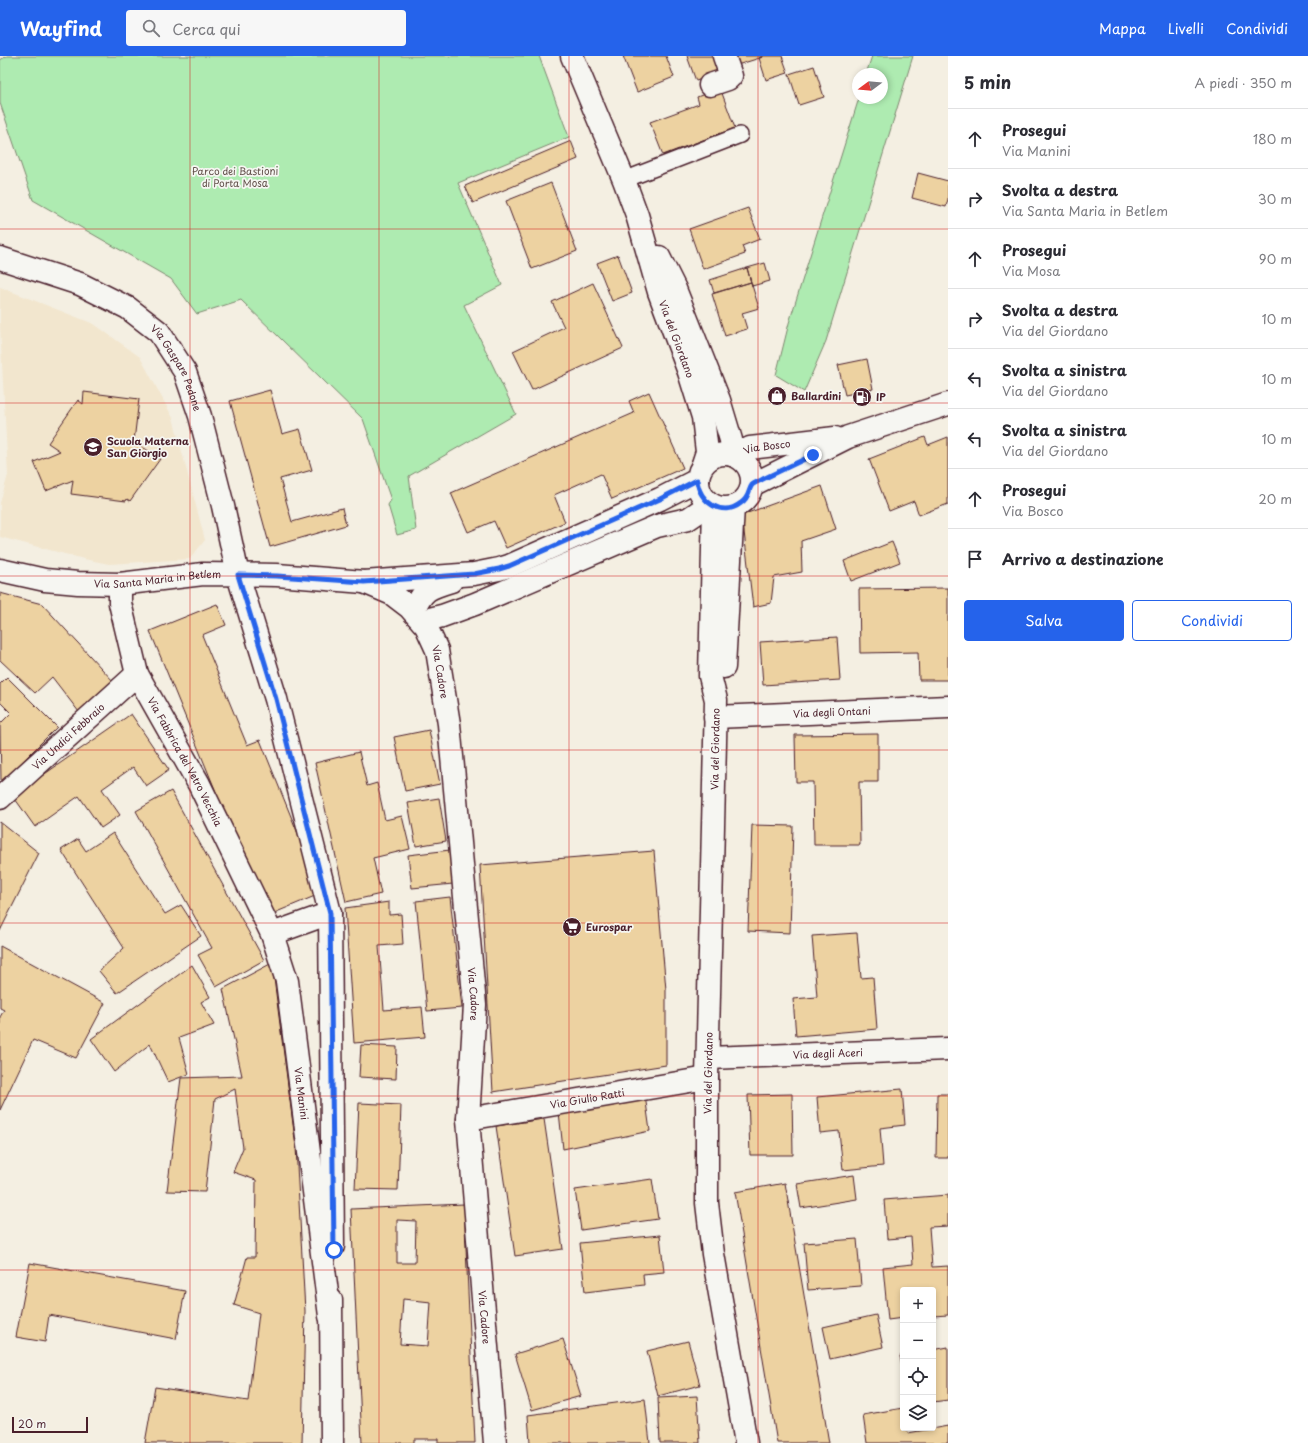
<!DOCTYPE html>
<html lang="it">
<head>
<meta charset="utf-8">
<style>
	body { margin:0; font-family:"Playpen Sans",sans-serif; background:#f7f7f7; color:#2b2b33 }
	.controls { position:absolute; right:12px; bottom:12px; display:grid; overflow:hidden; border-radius:4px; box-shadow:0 2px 6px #0003 }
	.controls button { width:36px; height:36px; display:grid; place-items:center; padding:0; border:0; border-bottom:1px solid #e1e1e2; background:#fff; color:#2b2b33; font:20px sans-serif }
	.compass { position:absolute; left:852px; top:12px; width:36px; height:36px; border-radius:50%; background:#fff; box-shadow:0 2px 6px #0003; rotate:254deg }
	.scale { position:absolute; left:12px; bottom:10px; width:76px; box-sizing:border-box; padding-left:4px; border:2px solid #4a1f2b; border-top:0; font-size:11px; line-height:14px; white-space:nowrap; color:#4a1f2b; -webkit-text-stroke:3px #f6f6f2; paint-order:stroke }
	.stop { position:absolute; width:12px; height:12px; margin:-9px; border:3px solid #2563eb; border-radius:50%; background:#fff }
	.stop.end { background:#2563eb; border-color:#fff; box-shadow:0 1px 4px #0008 }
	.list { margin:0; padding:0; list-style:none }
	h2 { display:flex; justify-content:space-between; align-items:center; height:52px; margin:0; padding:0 16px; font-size:17px }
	h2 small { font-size:13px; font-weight:400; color:#7c7c81 }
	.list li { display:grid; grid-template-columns:26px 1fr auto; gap:12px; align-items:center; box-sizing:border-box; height:60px; padding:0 16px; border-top:1px solid #e1e1e2 }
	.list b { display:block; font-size:15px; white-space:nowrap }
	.list p { margin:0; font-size:13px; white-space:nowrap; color:#7c7c81 }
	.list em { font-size:13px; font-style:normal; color:#7c7c81 }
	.actions { display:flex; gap:8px; padding:12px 16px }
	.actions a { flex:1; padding:9px 0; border:1px solid #2563eb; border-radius:4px; text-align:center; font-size:14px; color:#2563eb }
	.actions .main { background:#2563eb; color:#fff }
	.icon { flex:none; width:22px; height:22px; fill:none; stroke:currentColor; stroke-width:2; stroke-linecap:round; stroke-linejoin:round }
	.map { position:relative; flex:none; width:948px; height:1387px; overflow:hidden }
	header { display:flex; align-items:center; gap:24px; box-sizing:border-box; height:56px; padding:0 20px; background:#2563eb; color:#fff }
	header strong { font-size:19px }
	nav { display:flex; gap:22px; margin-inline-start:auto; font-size:14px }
	.search { width:280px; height:36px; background:#f7f7f7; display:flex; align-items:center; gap:10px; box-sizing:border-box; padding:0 14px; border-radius:4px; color:#7c7c81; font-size:15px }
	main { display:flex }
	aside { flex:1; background:#fff }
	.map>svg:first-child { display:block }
</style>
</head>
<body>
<header>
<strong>Wayfind</strong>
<div class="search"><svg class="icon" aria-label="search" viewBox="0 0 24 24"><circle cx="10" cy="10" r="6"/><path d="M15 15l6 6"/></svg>Cerca qui</div>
<nav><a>Mappa</a><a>Livelli</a><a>Condividi</a></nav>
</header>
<main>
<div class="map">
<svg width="948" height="1387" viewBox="0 0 948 1387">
	<rect width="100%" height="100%" fill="#f4efe2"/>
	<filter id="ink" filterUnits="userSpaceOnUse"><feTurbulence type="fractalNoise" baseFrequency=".025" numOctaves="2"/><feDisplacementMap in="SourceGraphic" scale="8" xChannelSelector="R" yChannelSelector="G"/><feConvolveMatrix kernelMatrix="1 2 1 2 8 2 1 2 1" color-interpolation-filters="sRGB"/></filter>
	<g filter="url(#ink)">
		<!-- built -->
		<path fill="#f2e6ce" d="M0 231 94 268 140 301 173 362 205 484 190 503 109 508 84 503 0 481V447L8 419 0 271Z"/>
		<!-- green -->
		<path fill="#aeebb1" stroke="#7c856e" d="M7 0H539L569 81 458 127 502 229 464 249 516 358 409 420 416 474 397 479 388 449 391 444 363 363 241 244 197 258 171 223 33 144 0 47V4Z
			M872 0H913L826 285 804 336 776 319 789 267 859 42H882V18H866Z"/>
		<!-- building -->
		<path fill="#edd2a1" stroke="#4a1f2b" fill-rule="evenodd" d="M623 0H666L674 21 637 36Z
			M687 0H714L720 16 696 25Z
			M734 0H763V1L737 9Z
			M763 0H782L788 17 766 24 759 2Z
			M814 10 824 41 799 49 789 18Z
			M720 32 735 72 663 99 650 66 699 48 697 41Z
			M571 85 578 103 473 147 465 130Z
			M918 117 948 125V143L946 151 912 142Z
			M551 127 577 195 532 213 506 145Z
			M748 152 760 183 742 190 745 198 703 213 689 173Z
			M618 199 632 237 612 245 597 207Z
			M765 207 770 225 752 230 747 212Z
			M747 212 751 226 714 237 710 224Z
			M751 226 759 252 742 257 747 273 725 280 712 238Z
			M593 227 623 292 532 334 513 295 564 271 552 246Z
			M867 303 873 333 845 339 838 309Z
			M270 334 282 378 300 373 312 414 280 423 292 466 342 452 346 469 270 491 230 345Z
			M84 336 139 343 134 385 160 403 130 445 127 443 126 445 71 438 73 424 46 435 34 406 60 395 48 387 78 344 83 348Z
			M649 336 683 412 612 443 601 418 554 439 565 466 506 492 494 465 468 476 451 437 634 357 629 345Z
			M925 381 928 389 948 381V448L919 459 914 445 889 455 869 403Z
			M822 430 836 473 801 485 802 516 774 521 771 547 753 551 742 459Z
			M892 486 900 506 851 525 844 505Z
			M948 532V624H919L918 596 860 597 859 533Z
			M0 537 42 548 113 625 79 656 52 621 35 637 0 604Z
			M217 548 226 569 202 579 247 689 260 684 322 837 267 860 150 575Z
			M837 581 840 624 763 629 760 586Z
			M7 621 57 671 1 727 0 668 11 657 0 646V628Z
			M131 658 169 714 146 730 133 711 102 733 120 759 101 772 79 740 35 771 13 740Z
			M429 674 440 728 405 735 394 681Z
			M878 678V726H859L860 789H814L813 726H796L795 679Z
			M359 696 367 730 377 727 385 764 402 760 410 793 373 802 381 838 346 846 315 707Z
			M171 735 264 904 216 931 198 899 212 892 136 755Z
			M439 742 446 785 416 790 408 747Z
			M0 766 39 797 0 875Z
			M752 769 793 770 790 877 748 875Z
			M113 777 165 858 181 849 201 880 117 937 99 915 124 892 61 794 78 783 86 795Z
			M450 794 453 828 412 832 408 799Z
			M654 795 666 934V1009L493 1036 480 809Z
			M450 841 462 952 427 955 416 845Z
			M389 846V859L401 858 403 888 379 890 384 954 422 951 425 981 354 987 345 852Z
			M857 877 861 922 873 921 877 973 796 980 793 943 817 941 812 880Z
			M0 890 105 947 76 1002 33 984 0 1054V961L4 954 0 952Z
			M272 907 296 1091 305 1255 302 1387H145L155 1331 248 1345 259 1257 234 1249 247 1201H255L256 1124 233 1116 243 1092 235 1033 215 1043 205 1136 167 1135 181 1022 242 1020 223 933Z
			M192 909 210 941 201 946 214 969 179 982 189 1018 168 1026 150 988 114 1016 91 983Z
			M361 989 397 991 396 1023 359 1021Z
			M902 1033 905 1069 880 1072 883 1110 843 1114 839 1075 820 1077 817 1041Z
			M792 1038 793 1099H750L748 1039Z
			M937 1038H948V1102H936Z
			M645 1039 650 1075 563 1093 559 1056Z
			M359 1047 401 1049 398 1134 355 1133Z
			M544 1063 563 1193 515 1200 496 1070Z
			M854 1119 857 1143 801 1152 797 1128Z
			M652 1123 658 1163 581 1174 575 1134Z
			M785 1127 829 1387H777L735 1136Z
			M948 1139V1170L929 1171 932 1211 948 1210V1259L933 1260V1234H903V1262L888 1264 883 1211 913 1208 911 1181 887 1183 884 1144Z
			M464 1148 475 1387H438V1383H414V1387H362L351 1153ZM397 1164 416 1165 415 1207H397ZM403 1243 431 1246 428 1290 400 1288Z
			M660 1179 664 1216 643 1218 644 1229 585 1236 580 1187Z
			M857 1183 861 1230 808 1234 804 1187Z
			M30 1207 185 1235 176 1283 49 1259 45 1286 16 1281Z
			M876 1259 883 1291 830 1303 823 1271Z
			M563 1283 581 1340 532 1354 515 1298Z
			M688 1285 700 1329 658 1340 647 1295Z
			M948 1291V1344L933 1346V1294Z
			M903 1299V1316L900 1300Z
			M697 1340 700 1387H660L658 1342Z
			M645 1343 650 1387H530L528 1359Z
			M903 1352V1372H907L908 1377 948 1370V1387H867L863 1359Z"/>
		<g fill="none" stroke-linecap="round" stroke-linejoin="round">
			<defs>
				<path id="service" d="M624 124 740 79"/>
				<g id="minor">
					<path d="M710 29 728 23 731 20 724 0"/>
					<path id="s1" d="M0 202 80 228 128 252 159 276 185 316 200 360 223 450 238 519 276 643 330 857 272 878"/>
					<path id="s2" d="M0 514 45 524 78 527 120 528 203 518 277 519 364 526 474 518 499 513 509 510 660 443 697 424"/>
					<path id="s3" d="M364 526 392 538 409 551 426 570 437 594 449 668 475 949 468 1063 495 1387"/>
					<path id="s4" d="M120 528V547L137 618 199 728 272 878 287 925 330 1260"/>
					<path d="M413 555C424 533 428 532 451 525"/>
					<path d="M422 565 442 560 475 548 657 470 688 463 710 448"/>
					<path id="s5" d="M715 661 948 651"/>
					<path id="s6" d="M0 742 137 618"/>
					<path d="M330 857 333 1190"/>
					<path id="s7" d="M708 1002 948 993"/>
					<path id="s8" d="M468 1063 707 1022"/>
					<path d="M331 1244 332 1387"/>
				</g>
				<g id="tertiary">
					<path id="s9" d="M572 0 624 124 637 159 659 236 689 316 703 361 707 396 703 408"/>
					<path d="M659 201 675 233 719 344 731 384 732 399"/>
					<circle cx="725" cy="425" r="27"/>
					<path id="s10" d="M735 400 750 392 835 382"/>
					<path d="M752 429 848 381 948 348"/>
					<path d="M714 450 710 620 716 644 707 1022V1147L713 1198 746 1387"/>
					<path d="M724 611 733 451"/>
				</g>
			</defs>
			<!-- service casing -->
			<use href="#service" stroke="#4a1f2b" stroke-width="18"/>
			<!-- minor casing -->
			<use href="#minor" stroke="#4a1f2b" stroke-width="25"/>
			<!-- tertiary casing -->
			<use href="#tertiary" stroke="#4a1f2b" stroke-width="25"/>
			<!-- service -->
			<use href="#service" stroke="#f6f6f2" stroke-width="15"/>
			<!-- minor -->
			<use href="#minor" stroke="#f6f6f2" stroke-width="22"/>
			<!-- tertiary -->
			<use href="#tertiary" stroke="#f6f6f2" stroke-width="22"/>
		</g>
	</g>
	<g fill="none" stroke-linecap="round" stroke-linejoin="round" filter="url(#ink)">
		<!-- route -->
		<path stroke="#2563eb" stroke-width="5" d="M334 1194 330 857 276 643 238 519 277 520 364 526 474 518 499 513 509 510 660 443 697 424C699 446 722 462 741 447 750 441 748 434 752 429 754 427 760 425 763 423 780 415 796 407 813 399"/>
	</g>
	<!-- grid -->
	<path fill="none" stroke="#d62828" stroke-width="1" stroke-opacity="0.55" d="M190 0V1387M379 0V1387M569 0V1387M758 0V1387M0 173H948M0 347H948M0 520H948M0 694H948M0 867H948M0 1040H948M0 1214H948"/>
	<!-- icons -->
	<defs>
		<symbol id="shop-disc" viewBox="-11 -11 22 22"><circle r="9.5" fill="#4a1f2b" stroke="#f6f6f2"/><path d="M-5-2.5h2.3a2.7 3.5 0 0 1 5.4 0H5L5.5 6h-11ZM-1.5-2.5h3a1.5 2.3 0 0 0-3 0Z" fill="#fff"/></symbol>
		<symbol id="fuel-disc" viewBox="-11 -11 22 22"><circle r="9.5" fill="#4a1f2b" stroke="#f6f6f2"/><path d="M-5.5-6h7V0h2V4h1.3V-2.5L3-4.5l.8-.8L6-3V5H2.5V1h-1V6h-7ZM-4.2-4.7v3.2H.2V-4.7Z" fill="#fff"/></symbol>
		<symbol id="school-disc" viewBox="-11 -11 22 22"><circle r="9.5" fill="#4a1f2b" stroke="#f6f6f2"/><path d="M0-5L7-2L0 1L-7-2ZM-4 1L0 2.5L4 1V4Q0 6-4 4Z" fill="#fff"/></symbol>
		<symbol id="supermarket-disc" viewBox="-11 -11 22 22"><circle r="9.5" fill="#4a1f2b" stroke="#f6f6f2"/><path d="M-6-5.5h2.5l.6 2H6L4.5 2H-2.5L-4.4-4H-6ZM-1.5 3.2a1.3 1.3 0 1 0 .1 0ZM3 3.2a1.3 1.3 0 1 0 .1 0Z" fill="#fff"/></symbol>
	</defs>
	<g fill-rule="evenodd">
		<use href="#shop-disc" x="766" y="329" width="22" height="22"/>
		<use href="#fuel-disc" x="851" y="330" width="22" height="22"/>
		<use href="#school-disc" x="82" y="380" width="22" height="22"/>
		<use href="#supermarket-disc" x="561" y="860" width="22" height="22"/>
	</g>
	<g text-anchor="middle" stroke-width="3.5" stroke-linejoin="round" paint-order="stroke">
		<!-- park labels -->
		<g font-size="10" fill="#63524c" stroke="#f6f6f2">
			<text x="235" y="119">Parco dei Bastioni<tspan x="235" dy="12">di Porta Mosa</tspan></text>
		</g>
		<!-- street labels -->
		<g font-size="10" fill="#4a1f2b" stroke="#f6f6f2">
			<text dy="4" stroke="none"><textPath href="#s9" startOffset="302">Via del Giordano</textPath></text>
			<text dy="4" stroke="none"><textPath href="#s1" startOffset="217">Via Gaspare Pedone</textPath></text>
			<text dy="4" stroke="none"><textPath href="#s10" startOffset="34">Via Bosco</textPath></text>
			<text dy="4" stroke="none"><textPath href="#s2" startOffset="159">Via Santa Maria in Betlem</textPath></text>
			<text dy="4" stroke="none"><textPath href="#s3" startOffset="126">Via Cadore</textPath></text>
			<text dy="4" stroke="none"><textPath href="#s5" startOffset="117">Via degli Ontani</textPath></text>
			<text dy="4" stroke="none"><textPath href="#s6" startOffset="92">Via Undici Febbraio</textPath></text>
			<text transform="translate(715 693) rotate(-89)" y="4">Via del Giordano</text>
			<text dy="4" stroke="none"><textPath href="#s4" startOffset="192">Via Fabbrica del Vetro Vecchia</textPath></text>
			<text dy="4" stroke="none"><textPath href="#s3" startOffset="450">Via Cadore</textPath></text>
			<text dy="4" stroke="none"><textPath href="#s7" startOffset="120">Via degli Aceri</textPath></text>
			<text transform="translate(708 1017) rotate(-89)" y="4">Via del Giordano</text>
			<text dy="4" stroke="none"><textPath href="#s4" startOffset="548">Via Manini</textPath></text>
			<text dy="4" stroke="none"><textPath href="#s8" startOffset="121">Via Giulio Ratti</textPath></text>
			<text dy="4" stroke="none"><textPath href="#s3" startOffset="774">Via Cadore</textPath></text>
		</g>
		<!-- poi labels -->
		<g font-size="10" font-weight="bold" fill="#4a1f2b" stroke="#f6f6f2" text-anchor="start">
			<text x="791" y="344">Ballardini</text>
			<text x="876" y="345">IP</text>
			<text x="107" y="389">Scuola Materna<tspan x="107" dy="12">San Giorgio</tspan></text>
			<text x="586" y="875">Eurospar</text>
		</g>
	</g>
</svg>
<div class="controls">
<button>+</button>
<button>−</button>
<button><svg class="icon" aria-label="locate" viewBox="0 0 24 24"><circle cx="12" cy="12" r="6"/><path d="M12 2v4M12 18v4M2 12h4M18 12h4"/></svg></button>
<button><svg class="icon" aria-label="layers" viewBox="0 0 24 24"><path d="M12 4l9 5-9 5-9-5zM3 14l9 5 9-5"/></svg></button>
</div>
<svg class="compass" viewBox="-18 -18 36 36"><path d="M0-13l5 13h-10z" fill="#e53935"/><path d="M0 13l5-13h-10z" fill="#7c7c81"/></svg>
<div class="scale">20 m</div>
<div class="stop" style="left:334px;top:1194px"></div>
<div class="stop end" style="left:813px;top:399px"></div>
</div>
<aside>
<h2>5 min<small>A piedi · 350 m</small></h2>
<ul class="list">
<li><svg class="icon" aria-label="ahead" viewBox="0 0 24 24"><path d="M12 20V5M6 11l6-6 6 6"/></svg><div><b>Prosegui</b><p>Via Manini</p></div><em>180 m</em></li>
<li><svg class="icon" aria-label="right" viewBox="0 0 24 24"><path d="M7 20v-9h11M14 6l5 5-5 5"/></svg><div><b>Svolta a destra</b><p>Via Santa Maria in Betlem</p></div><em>30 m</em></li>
<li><svg class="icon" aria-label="ahead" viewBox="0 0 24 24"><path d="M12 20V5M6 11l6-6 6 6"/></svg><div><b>Prosegui</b><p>Via Mosa</p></div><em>90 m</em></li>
<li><svg class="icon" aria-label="right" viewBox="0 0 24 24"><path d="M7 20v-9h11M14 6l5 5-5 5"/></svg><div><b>Svolta a destra</b><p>Via del Giordano</p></div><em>10 m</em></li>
<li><svg class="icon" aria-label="left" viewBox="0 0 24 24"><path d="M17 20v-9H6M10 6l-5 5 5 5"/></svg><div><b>Svolta a sinistra</b><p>Via del Giordano</p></div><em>10 m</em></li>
<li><svg class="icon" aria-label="left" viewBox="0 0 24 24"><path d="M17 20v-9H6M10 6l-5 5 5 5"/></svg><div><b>Svolta a sinistra</b><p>Via del Giordano</p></div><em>10 m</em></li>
<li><svg class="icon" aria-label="ahead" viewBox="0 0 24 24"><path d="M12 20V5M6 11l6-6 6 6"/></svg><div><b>Prosegui</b><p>Via Bosco</p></div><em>20 m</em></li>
<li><svg class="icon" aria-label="arrive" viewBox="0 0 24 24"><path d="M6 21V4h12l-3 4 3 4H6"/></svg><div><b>Arrivo a destinazione</b></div></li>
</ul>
<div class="actions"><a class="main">Salva</a><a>Condividi</a></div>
</aside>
</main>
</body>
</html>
